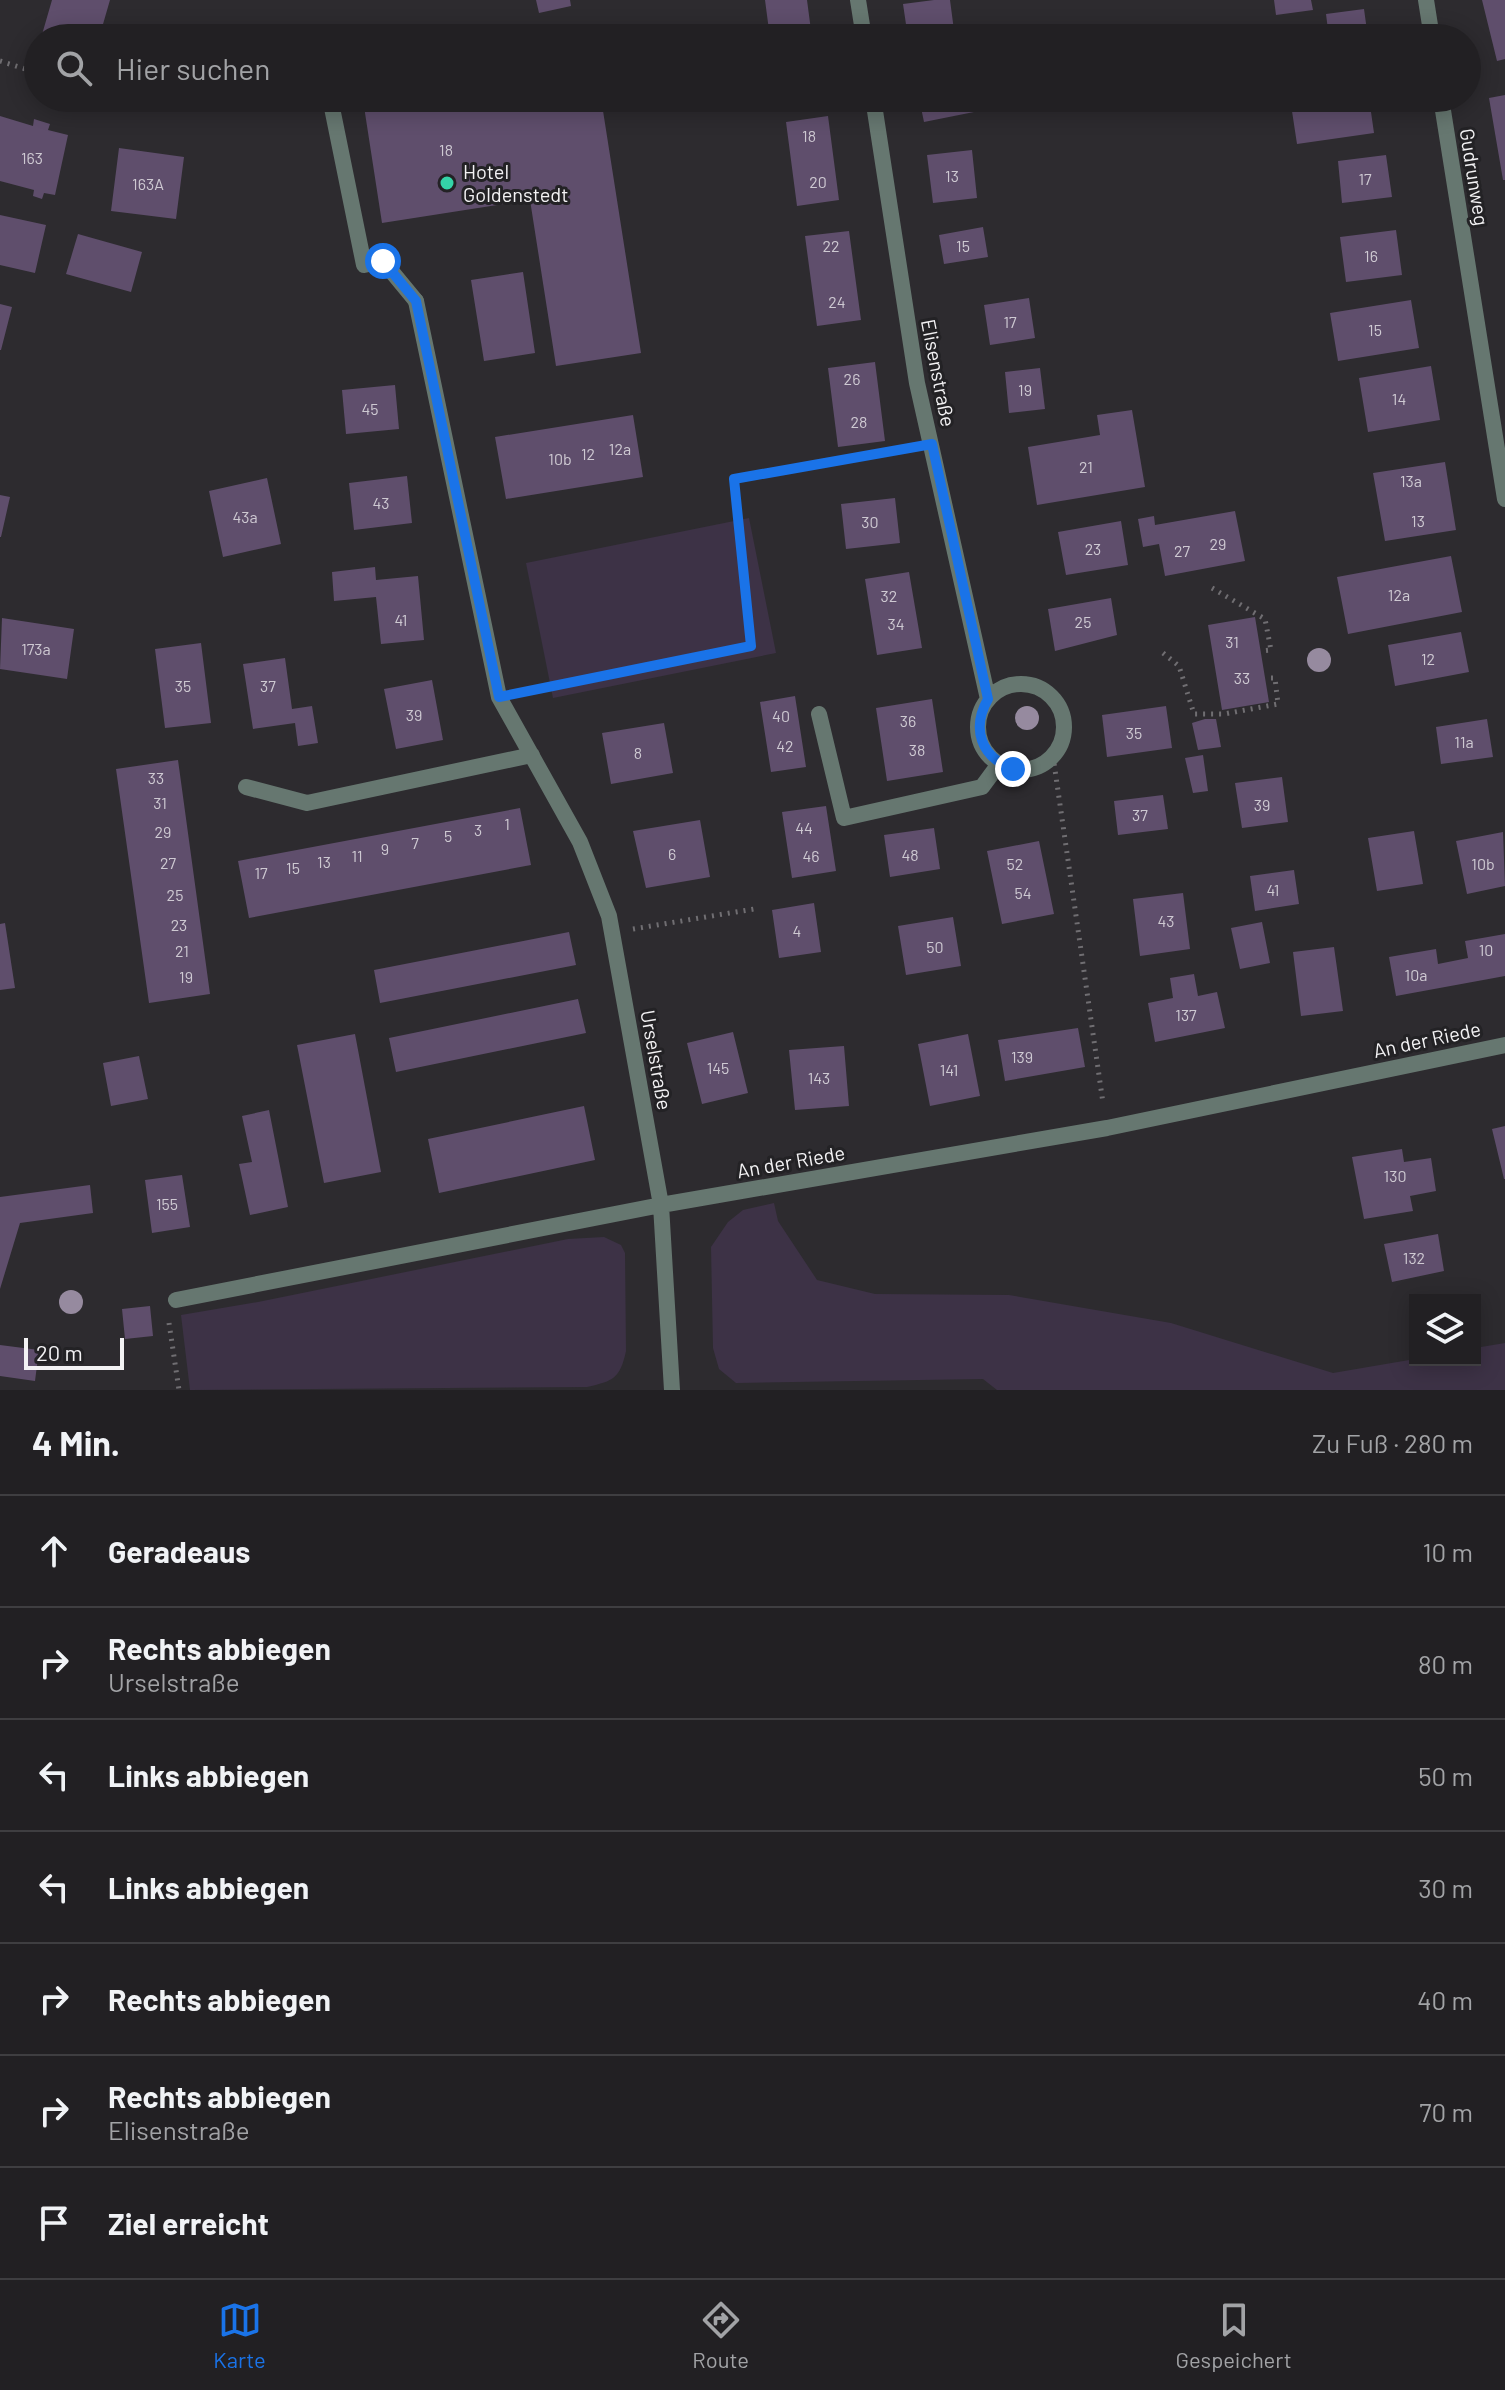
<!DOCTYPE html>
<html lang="de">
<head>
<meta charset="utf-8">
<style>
	body { margin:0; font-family:Barlow,sans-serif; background:#2e2d30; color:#f1f3f6 }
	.controls { position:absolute; right:24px; bottom:24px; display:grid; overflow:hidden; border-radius:0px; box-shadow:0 4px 20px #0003 }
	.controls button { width:72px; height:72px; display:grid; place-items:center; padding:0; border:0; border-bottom:2px solid #3f3e41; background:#222023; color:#f1f3f6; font:40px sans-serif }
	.scale { position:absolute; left:24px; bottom:20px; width:100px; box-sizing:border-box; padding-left:8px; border:4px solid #f3f2f4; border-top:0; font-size:22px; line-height:28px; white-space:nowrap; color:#f3f2f4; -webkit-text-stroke:6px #232225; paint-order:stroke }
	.stop { position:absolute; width:24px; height:24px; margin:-18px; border:6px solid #1a73e8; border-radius:50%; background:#fff }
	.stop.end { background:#1a73e8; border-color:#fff; box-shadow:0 2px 8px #0008 }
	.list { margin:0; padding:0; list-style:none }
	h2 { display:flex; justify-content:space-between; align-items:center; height:104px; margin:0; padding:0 32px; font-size:34px }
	h2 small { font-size:26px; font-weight:400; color:#a2a3a6 }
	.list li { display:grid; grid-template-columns:52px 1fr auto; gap:24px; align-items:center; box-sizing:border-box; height:112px; padding:0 32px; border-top:2px solid #3f3e41 }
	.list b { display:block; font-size:30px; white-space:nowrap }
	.list p { margin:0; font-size:26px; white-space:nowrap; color:#a2a3a6 }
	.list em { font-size:26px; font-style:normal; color:#a2a3a6 }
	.icon { flex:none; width:44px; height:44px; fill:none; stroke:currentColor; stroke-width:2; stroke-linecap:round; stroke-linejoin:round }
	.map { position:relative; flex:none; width:1505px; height:1390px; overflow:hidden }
	.search { position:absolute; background:#222023; box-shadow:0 4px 20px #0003; left:24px; right:24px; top:24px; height:88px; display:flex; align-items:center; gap:20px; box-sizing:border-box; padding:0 28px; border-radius:44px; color:#a2a3a6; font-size:30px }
	.sheet { height:888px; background:#222023 }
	nav { display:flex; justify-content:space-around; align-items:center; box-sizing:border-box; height:112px; border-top:2px solid #3f3e41; background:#222023; font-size:22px; color:#a2a3a6 }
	nav a { display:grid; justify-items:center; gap:4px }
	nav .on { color:#1a73e8 }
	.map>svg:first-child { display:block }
</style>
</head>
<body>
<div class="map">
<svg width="1505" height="1390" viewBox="0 0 1505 1390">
	<rect width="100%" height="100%" fill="#2d2b2f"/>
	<!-- green -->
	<path fill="#3d3246" d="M749 518 776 653 553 698 526 563Z
		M774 1203 778 1221 817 1280 875 1294 1009 1295 1171 1323 1333 1373 1415 1359 1475 1360V1348L1505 1343V1390H997L983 1379 736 1383 719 1369 713 1348 711 1247 728 1222 743 1210Z
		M604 1237 621 1245 625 1253 626 1351C620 1379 613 1381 587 1387L190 1390 181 1315 258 1302 568 1239Z"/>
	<!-- building -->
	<path fill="#5f4e6c" d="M52 0H110L99 38H41Z
		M536 0H570L571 6 539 13Z
		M765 0H807L812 38H770Z
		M934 0H950L955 38H908L903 4Z
		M1274 0H1311L1313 10 1276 15Z
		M1482 0H1505V59L1497 61Z
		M1364 9 1368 38H1329L1326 14Z
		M1505 95V180H1503L1489 98Z
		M378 98H601L641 353 556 366 530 200 382 223 363 100Z
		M919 98H1008L1009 105 924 122Z
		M1290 98H1369L1374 133 1297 144Z
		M0 116 33 126 34 119 50 124 48 130 68 135 55 195 44 193 42 199 33 196 34 190 0 181Z
		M828 116 839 200 797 206 786 122Z
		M119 148 184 157 176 219 111 211Z
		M972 150 977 198 933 203 927 155Z
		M1386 155 1392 197 1342 203 1338 161Z
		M0 215 46 225 35 273 0 265Z
		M983 227 988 257 944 264 939 235Z
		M1396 230 1402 275 1346 282 1340 237Z
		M849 231 861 320 817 326 805 236Z
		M78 234 142 252 131 292 66 274Z
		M523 272 535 353 484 361 471 280Z
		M1029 298 1035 338 990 345 984 305Z
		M1411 300 1419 348 1338 361 1330 313Z
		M0 304 12 307 1 350H0Z
		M875 362 885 441 838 447 828 368Z
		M1431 366 1440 420 1368 432 1359 378Z
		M1040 368 1045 409 1009 413 1005 372Z
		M395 385 399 429 346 434 342 390Z
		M1132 410 1145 487 1037 505 1028 447 1100 435 1097 415Z
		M633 415 643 477 506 499 495 437Z
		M1445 462 1456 530 1385 541 1373 473Z
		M407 476 412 523 354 530 349 483Z
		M267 478 281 544 223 557 209 491Z
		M0 495 10 497 1 537H0Z
		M895 498 900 543 846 549 841 504Z
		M1235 511 1245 561 1165 576 1159 544 1143 547 1138 519 1154 516 1155 525Z
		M1121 521 1128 565 1066 575 1058 532Z
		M1451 556 1462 612 1348 634 1337 577Z
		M375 567 376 580 418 576 424 640 381 644 376 597 334 601 332 572Z
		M909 572 922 648 877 655 865 579Z
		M1111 598 1117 635 1055 651 1048 609Z
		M1255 617 1269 702 1222 710 1208 625Z
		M2 618 74 629 67 679 0 669Z
		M1461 632 1469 672 1395 686 1388 645Z
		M201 643 211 723 165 728 155 649Z
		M285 658 292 709 312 706 318 743 298 746 295 723 253 729 243 664Z
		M432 680 443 740 396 749 384 689Z
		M795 696 806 767 771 772 760 702Z
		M932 699 943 772 887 781 876 708Z
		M1166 706 1172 748 1107 757 1102 715Z
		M1205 719H1216L1221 747 1198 750 1192 723Z
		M1487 719 1493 757 1441 764 1436 727Z
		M664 723 673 773 611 784 602 733Z
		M1203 755 1208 791 1193 793 1185 758Z
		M178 760 210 994 149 1003 116 769Z
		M1282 777 1288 822 1242 828 1235 783Z
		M1163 795 1168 829 1118 835 1114 801Z
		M826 806 836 871 792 878 782 812Z
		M520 808 531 865 249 918 238 861Z
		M700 820 710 877 646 888 633 831Z
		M934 828 940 869 890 877 884 835Z
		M1414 831 1423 884 1377 891 1368 838Z
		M1503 832 1505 886 1467 894 1456 841Z
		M1039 841 1054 914 1002 924 987 851Z
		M1294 870 1299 904 1255 911 1250 876Z
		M1183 893 1190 949 1140 956 1133 899Z
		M814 903 821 952 779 958 772 910Z
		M953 917 961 966 906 975 898 926Z
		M1262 922 1270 963 1240 969 1231 928Z
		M5 923 15 988 0 990V924Z
		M569 932 576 965 380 1003 374 970Z
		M1505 934V976L1396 996 1389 957 1436 949 1438 964 1468 958 1465 941Z
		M1334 947 1343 1011 1301 1016 1293 952Z
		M1194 974 1198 996 1217 992 1225 1028 1155 1042 1148 1003 1173 998 1170 978Z
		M578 999 586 1033 396 1072 389 1038Z
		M1078 1028 1085 1067 1005 1081 998 1040Z
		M733 1032 748 1093 702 1104 687 1043Z
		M355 1034 381 1172 324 1183 297 1045Z
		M968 1034 980 1096 930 1106 918 1044Z
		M844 1046 849 1106 795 1110 789 1050Z
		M139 1056 148 1099 111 1106 103 1063Z
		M584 1106 595 1160 439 1193 428 1139Z
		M269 1110 288 1207 250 1215 239 1164 252 1162 242 1116Z
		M1505 1126V1179H1504L1492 1129Z
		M1402 1149 1404 1162 1431 1158 1436 1191 1410 1196 1413 1211 1364 1219 1352 1157Z
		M182 1175 190 1227 152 1233 145 1180Z
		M90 1185 93 1213 20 1223 0 1289V1197Z
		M1438 1234 1444 1271 1392 1282 1384 1244Z
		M150 1306 153 1336 125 1339 122 1309Z
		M0 1345 39 1350 35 1381 0 1376Z"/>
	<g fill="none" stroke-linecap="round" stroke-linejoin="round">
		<!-- path -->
		<path stroke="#706e72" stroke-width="5" stroke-dasharray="2 6" stroke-linecap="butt" d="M0 61 38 73
			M1212 588 1265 619 1271 650 1260 651
			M1163 653 1179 666 1194 714H1224L1278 704 1275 678H1265
			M521 692 751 646 734 479 907 449
			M1053 756 1103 1103
			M633 929 754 909
			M169 1323 179 1390"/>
		<!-- service -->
		<path stroke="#667770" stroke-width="16" d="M330 98 364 265 383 261 416 301
			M819 714 844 818 982 787 999 764"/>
		<!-- minor -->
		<path stroke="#667770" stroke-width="16" d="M858 0 864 38
			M1426 0 1432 38
			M873 98 917 383 988 699
			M1441 98 1505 499
			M416 301 499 697 580 842 609 916 661 1205 672 1390
			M978 727a43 43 0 1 1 86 0a43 43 0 1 1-86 0Z
			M246 787 307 803 532 755
			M176 1300 661 1205 1107 1128 1505 1045"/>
	</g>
	<!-- trees -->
	<g fill="#968a9f">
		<circle cx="1319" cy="660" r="12"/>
		<circle cx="1027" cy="718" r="12"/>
		<circle cx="71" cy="1302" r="12"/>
	</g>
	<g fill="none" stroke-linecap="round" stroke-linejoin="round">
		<!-- route -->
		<path stroke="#1a73e8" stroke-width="10" d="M383 261 416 301 499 697 751 646 734 479 932 444 988 699C971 729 981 757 1013 769"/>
	</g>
	<!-- markers -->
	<circle fill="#34d4a8" stroke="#232225" stroke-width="3" cx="447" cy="183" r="8"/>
	<g text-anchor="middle" stroke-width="6" stroke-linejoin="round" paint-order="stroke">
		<!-- number labels -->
		<g font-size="16" fill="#cec9d2">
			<text x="809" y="142">18</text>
			<text x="446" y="156">18</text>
			<text x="32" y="164">163</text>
			<text x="952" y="182">13</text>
			<text x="1365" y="185">17</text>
			<text x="818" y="188">20</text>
			<text x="148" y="190">163A</text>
			<text x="831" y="252">22</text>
			<text x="963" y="252">15</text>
			<text x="1371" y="262">16</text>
			<text x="837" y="308">24</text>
			<text x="1010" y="328">17</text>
			<text x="1375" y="336">15</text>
			<text x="852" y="385">26</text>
			<text x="1025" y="396">19</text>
			<text x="1399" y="405">14</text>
			<text x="370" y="415">45</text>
			<text x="859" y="428">28</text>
			<text x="620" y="455">12a</text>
			<text x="588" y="460">12</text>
			<text x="560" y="465">10b</text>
			<text x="1086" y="473">21</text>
			<text x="1411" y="487">13a</text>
			<text x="381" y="509">43</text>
			<text x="245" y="523">43a</text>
			<text x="1418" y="527">13</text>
			<text x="870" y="528">30</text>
			<text x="1218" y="550">29</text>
			<text x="1093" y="555">23</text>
			<text x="1182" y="557">27</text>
			<text x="1399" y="601">12a</text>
			<text x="889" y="602">32</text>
			<text x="401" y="626">41</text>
			<text x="1083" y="628">25</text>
			<text x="896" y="630">34</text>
			<text x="1232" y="648">31</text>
			<text x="36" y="655">173a</text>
			<text x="1428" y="665">12</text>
			<text x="1242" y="684">33</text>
			<text x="183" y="692">35</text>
			<text x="268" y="692">37</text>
			<text x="414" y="721">39</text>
			<text x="781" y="722">40</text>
			<text x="908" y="727">36</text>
			<text x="1134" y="739">35</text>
			<text x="1464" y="748">11a</text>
			<text x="785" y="752">42</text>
			<text x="917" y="756">38</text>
			<text x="638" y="759">8</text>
			<text x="156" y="784">33</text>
			<text x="160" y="809">31</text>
			<text x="1262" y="811">39</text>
			<text x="1140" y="821">37</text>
			<text x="507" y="830">1</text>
			<text x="804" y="834">44</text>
			<text x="478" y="836">3</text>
			<text x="163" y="838">29</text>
			<text x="448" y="842">5</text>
			<text x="415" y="849">7</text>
			<text x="385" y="855">9</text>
			<text x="672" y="860">6</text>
			<text x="910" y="861">48</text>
			<text x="357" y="862">11</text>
			<text x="811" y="862">46</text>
			<text x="324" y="868">13</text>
			<text x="168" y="869">27</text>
			<text x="1015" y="870">52</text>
			<text x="1483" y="870">10b</text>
			<text x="293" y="874">15</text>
			<text x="261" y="879">17</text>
			<text x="1273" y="896">41</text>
			<text x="1023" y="899">54</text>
			<text x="175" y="901">25</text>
			<text x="1166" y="927">43</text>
			<text x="179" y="931">23</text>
			<text x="797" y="937">4</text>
			<text x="935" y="953">50</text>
			<text x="1486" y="956">10</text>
			<text x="182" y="957">21</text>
			<text x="1416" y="981">10a</text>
			<text x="186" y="983">19</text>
			<text x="1186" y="1021">137</text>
			<text x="1022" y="1063">139</text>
			<text x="718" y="1074">145</text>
			<text x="949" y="1076">141</text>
			<text x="819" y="1084">143</text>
			<text x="1395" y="1182">130</text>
			<text x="167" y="1210">155</text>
			<text x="1414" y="1264">132</text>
		</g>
		<!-- poi labels -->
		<g font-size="20" fill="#f3f2f4" stroke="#232225" text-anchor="start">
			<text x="463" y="179">Hotel<tspan x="463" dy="23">Goldenstedt</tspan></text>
		</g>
		<!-- street labels -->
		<g font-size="20" fill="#f3f2f4" stroke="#232225">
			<text transform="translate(1474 177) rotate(81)" y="7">Gudrunweg</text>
			<text transform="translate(938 373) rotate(79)" y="7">Elisenstraße</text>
			<text transform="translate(1427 1040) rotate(-12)" y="7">An der Riede</text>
			<text transform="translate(656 1060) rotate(80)" y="7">Urselstraße</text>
			<text transform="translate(791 1162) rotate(-10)" y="7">An der Riede</text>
		</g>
	</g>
</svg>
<div class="controls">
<button><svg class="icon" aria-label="layers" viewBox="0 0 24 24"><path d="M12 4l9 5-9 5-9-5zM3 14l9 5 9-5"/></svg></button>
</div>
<div class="scale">20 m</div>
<div class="stop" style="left:383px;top:261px"></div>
<div class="stop end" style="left:1013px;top:769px"></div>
<div class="search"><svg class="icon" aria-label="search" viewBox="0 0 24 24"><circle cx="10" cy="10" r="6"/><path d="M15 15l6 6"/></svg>Hier suchen</div>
</div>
<section class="sheet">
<h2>4 Min.<small>Zu Fuß · 280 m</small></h2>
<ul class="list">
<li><svg class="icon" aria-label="ahead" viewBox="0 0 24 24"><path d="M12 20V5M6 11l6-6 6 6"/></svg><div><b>Geradeaus</b></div><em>10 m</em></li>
<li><svg class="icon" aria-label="right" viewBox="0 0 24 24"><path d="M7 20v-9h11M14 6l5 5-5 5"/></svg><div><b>Rechts abbiegen</b><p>Urselstraße</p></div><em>80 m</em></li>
<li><svg class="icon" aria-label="left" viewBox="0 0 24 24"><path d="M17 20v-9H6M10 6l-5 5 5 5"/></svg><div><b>Links abbiegen</b></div><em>50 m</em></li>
<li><svg class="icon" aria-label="left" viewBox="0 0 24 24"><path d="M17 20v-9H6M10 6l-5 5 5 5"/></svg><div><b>Links abbiegen</b></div><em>30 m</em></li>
<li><svg class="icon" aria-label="right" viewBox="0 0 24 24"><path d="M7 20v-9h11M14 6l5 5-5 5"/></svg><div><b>Rechts abbiegen</b></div><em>40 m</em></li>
<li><svg class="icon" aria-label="right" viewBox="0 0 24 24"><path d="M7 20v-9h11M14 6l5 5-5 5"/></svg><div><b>Rechts abbiegen</b><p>Elisenstraße</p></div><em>70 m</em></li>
<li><svg class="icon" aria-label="arrive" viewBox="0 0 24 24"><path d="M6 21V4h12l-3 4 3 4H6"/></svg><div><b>Ziel erreicht</b></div></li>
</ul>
</section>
<nav>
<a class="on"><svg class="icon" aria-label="map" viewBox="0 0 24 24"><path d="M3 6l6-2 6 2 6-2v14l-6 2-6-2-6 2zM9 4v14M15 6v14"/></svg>Karte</a>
<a><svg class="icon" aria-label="directions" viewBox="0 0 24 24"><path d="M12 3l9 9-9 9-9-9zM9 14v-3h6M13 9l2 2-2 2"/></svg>Route</a>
<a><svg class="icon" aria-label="saved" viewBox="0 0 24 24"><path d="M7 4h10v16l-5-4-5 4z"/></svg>Gespeichert</a>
</nav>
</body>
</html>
